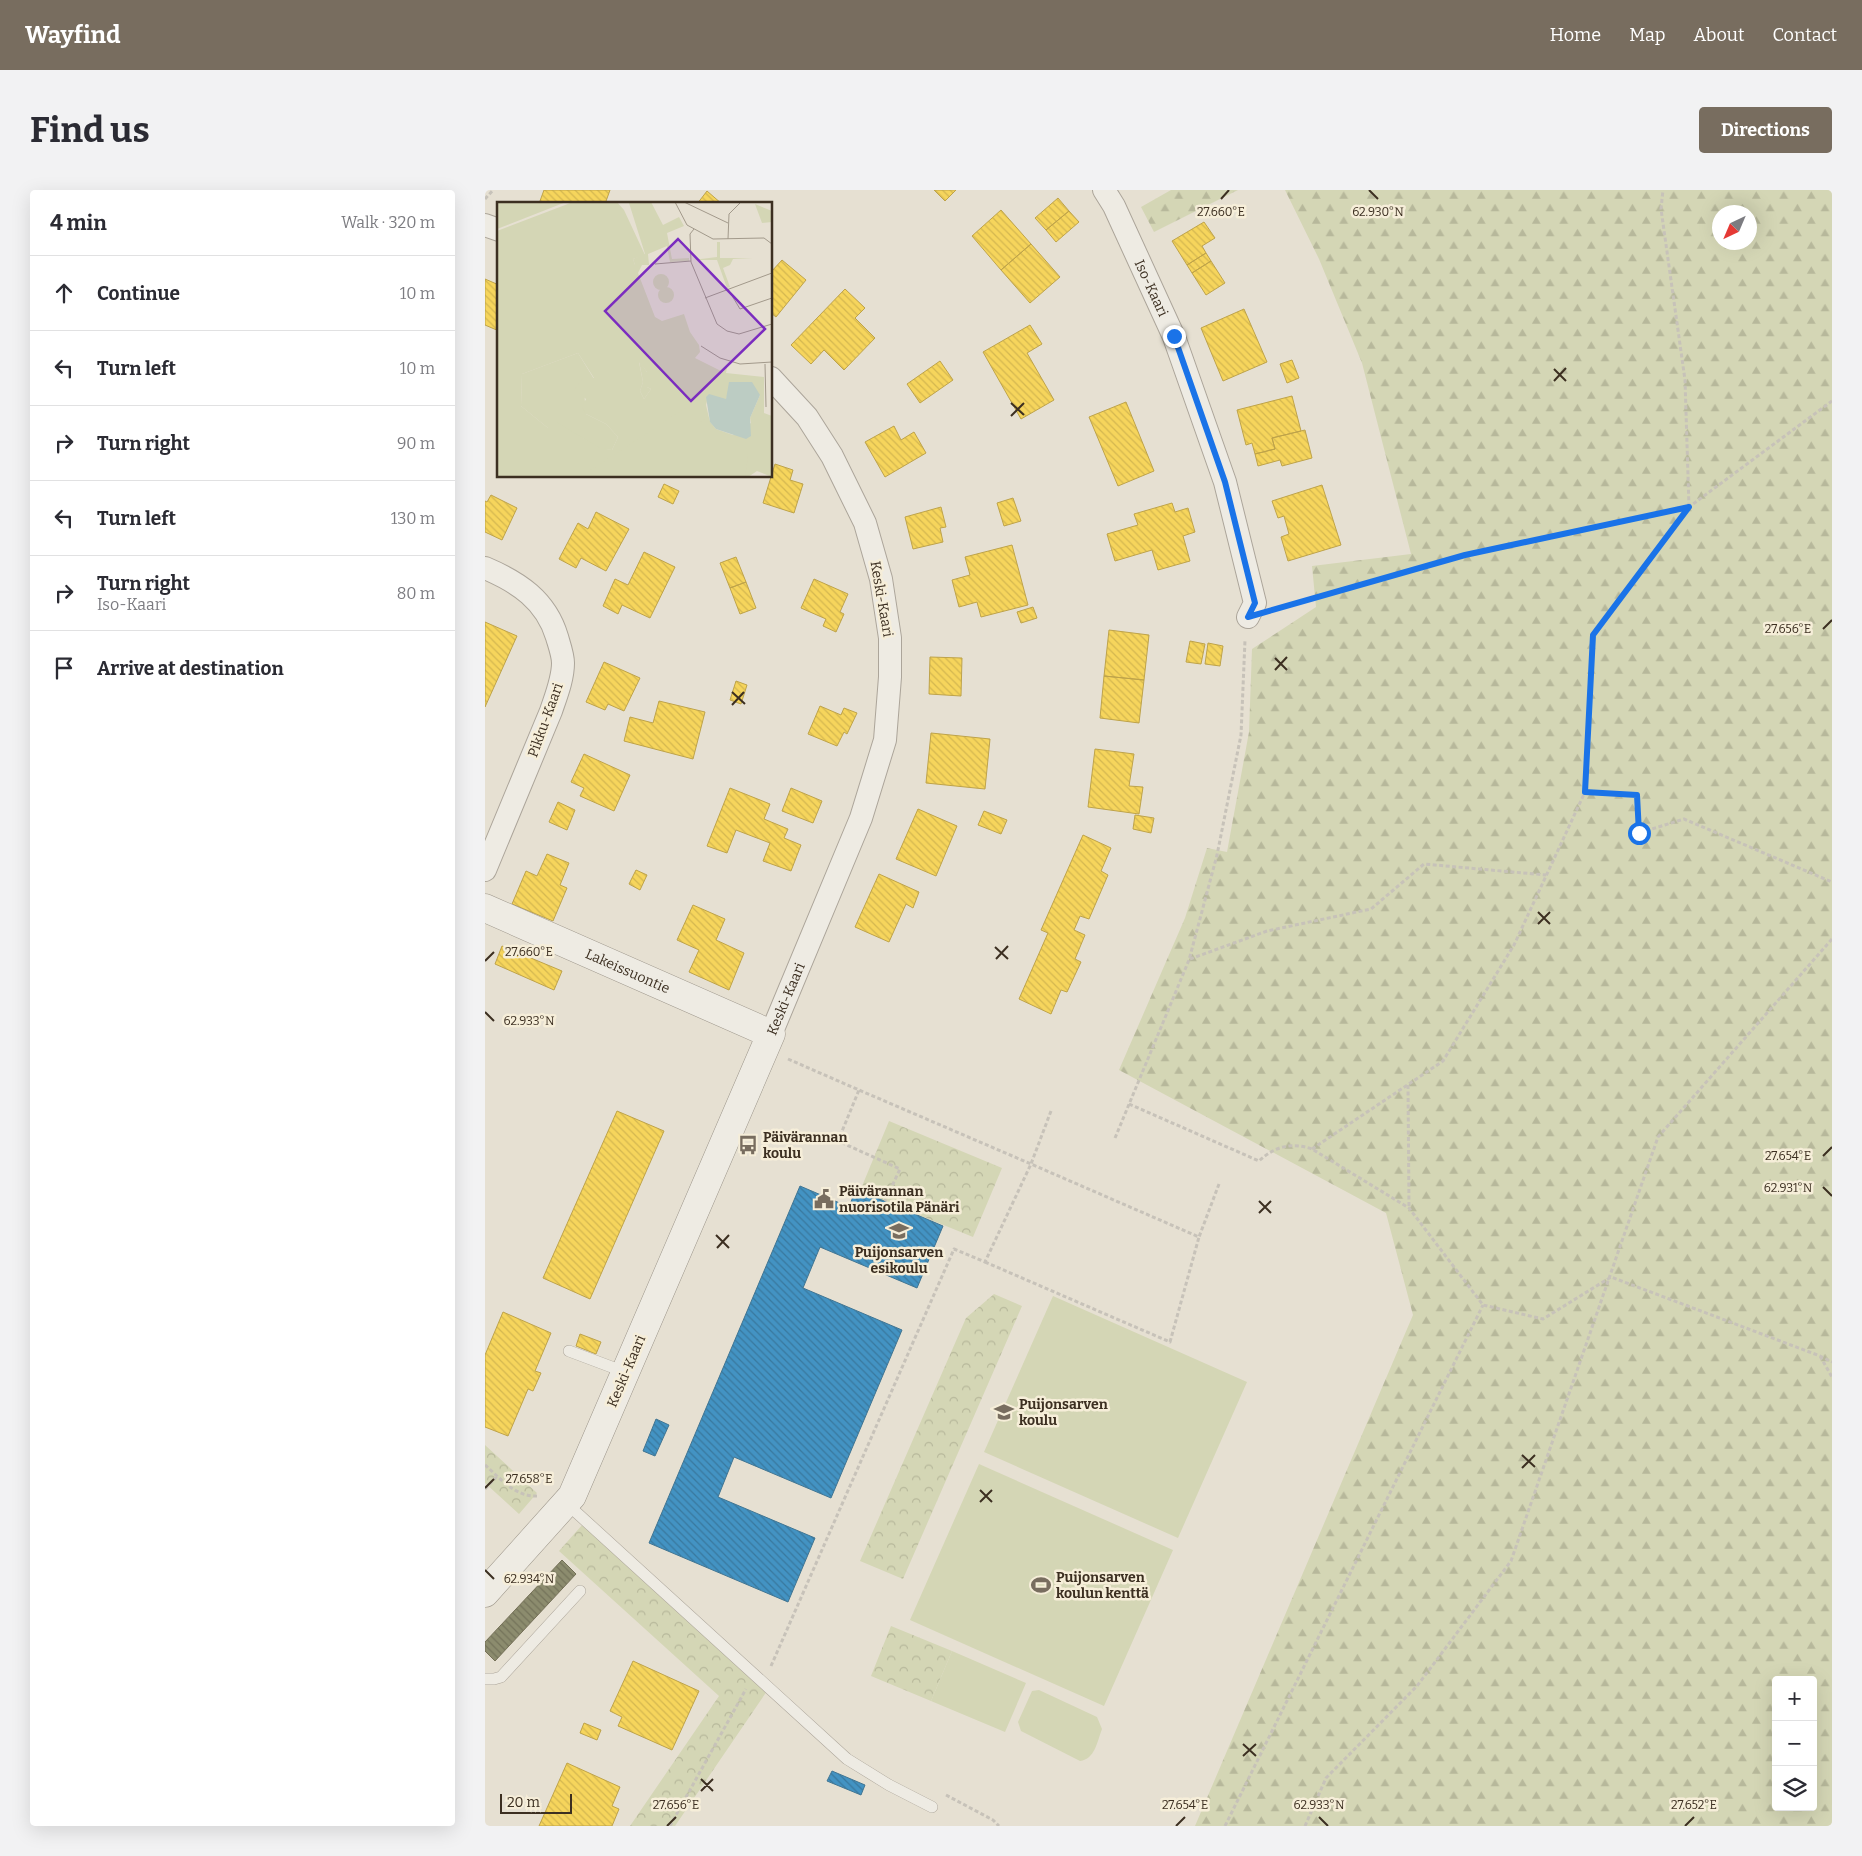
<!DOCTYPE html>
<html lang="en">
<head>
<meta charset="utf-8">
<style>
	body { margin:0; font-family:Bitter,serif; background:#f2f2f3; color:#2b2b33 }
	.controls { position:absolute; right:15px; bottom:15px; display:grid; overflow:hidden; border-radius:5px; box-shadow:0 5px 20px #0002 }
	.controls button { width:45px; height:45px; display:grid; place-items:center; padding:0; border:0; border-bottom:1px solid #e1e1e2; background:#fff; color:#2b2b33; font:25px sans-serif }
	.compass { position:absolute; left:1227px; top:15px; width:45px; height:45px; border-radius:50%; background:#fff; box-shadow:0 5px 20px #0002; rotate:224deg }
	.scale { position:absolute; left:15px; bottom:12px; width:72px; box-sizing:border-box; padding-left:5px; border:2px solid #3c2f21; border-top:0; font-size:14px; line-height:18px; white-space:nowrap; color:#3c2f21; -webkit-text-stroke:4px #f6eed9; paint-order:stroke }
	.stop { position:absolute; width:15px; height:15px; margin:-11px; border:4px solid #1a73e8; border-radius:50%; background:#fff }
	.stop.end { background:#1a73e8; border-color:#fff; box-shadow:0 1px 5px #0008 }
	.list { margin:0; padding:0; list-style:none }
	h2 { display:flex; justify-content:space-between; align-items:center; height:65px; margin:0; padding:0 20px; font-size:21px }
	h2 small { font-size:16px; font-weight:400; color:#7c7c81 }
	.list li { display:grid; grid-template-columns:32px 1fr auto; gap:15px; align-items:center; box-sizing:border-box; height:75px; padding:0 20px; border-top:1px solid #e1e1e2 }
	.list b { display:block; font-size:19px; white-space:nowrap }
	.list p { margin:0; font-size:16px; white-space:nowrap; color:#7c7c81 }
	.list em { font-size:16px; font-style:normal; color:#7c7c81 }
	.icon { flex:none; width:28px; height:28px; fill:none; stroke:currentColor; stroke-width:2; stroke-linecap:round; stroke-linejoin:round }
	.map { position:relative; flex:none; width:1347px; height:1636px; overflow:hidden; border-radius:5px }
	header { display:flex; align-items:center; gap:30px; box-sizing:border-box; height:70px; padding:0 25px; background:#786d5f; color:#fff }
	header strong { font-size:24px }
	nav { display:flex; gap:28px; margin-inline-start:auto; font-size:18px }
	.intro { display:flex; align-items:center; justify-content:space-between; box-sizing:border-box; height:120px; padding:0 30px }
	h1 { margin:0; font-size:35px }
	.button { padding:12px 22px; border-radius:5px; background:#786d5f; color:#fff; font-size:18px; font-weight:700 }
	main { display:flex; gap:30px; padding:0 30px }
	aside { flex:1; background:#fff; border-radius:5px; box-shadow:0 5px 20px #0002 }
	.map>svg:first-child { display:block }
</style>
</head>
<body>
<header>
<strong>Wayfind</strong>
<nav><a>Home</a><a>Map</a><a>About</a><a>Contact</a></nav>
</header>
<div class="intro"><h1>Find us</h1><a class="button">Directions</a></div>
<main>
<aside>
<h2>4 min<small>Walk · 320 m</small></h2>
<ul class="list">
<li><svg class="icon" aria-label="ahead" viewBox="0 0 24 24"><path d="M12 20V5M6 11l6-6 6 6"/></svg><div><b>Continue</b></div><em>10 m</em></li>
<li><svg class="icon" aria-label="left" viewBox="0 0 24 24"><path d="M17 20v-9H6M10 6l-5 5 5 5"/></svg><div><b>Turn left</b></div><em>10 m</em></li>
<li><svg class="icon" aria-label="right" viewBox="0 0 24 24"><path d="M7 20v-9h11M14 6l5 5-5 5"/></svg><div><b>Turn right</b></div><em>90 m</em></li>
<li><svg class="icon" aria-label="left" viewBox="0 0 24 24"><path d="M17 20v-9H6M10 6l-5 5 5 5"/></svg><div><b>Turn left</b></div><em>130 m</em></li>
<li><svg class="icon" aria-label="right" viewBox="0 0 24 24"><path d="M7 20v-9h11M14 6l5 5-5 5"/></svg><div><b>Turn right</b><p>Iso-Kaari</p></div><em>80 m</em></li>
<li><svg class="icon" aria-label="arrive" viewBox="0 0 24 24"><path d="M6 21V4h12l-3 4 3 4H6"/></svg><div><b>Arrive at destination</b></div></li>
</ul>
</aside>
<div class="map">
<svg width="1347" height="1636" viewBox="0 0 1347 1636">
	<defs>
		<pattern id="forest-firs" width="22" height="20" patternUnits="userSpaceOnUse" patternTransform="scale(1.25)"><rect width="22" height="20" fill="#d4d6b5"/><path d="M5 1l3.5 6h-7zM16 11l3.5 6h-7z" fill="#b7b89b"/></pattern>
		<pattern id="park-crowns" width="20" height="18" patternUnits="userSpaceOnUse" patternTransform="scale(1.25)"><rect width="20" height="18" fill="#d4d6b5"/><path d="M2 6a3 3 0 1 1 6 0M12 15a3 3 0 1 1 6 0" fill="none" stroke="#b7b89b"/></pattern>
		<pattern id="homes-back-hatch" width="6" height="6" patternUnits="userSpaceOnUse" patternTransform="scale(1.25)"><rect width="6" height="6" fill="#f6d55c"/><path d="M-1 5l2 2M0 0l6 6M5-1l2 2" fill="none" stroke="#d4b750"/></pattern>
		<pattern id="schools-back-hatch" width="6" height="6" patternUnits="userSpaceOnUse" patternTransform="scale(1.25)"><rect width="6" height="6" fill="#4393c3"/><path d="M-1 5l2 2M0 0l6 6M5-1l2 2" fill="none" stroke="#39789e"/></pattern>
		<pattern id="industry-back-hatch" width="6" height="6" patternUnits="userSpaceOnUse" patternTransform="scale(1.25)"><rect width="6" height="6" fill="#8c8c6e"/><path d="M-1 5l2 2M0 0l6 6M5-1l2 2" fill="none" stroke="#74735a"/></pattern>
	</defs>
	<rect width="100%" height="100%" fill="#e6e0d2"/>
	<!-- forest -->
	<path fill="url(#forest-firs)" fill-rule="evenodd" d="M686 0H753L669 42 656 17Z
		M800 0H1347V1636H710L928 1125 901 1023 634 880 700 728 722 658 742 662 764 542 767 459 831 417 827 376 926 364 877 173 834 69ZM1234 22H1264V52H1234ZM1291 1490H1328V1617H1291Z"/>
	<!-- park -->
	<path fill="url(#park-crowns)" d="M404 931 517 978 488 1047 375 1001Z
		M509 1104 537 1116 418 1389 375 1371 481 1128Z
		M0 1255 52 1303 34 1324 0 1293Z
		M98 1334 282 1501 190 1636H145L234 1506 74 1361Z
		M406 1436 467 1461 446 1511 386 1486Z"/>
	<!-- pitch -->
	<path fill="#d4d6b5" d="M568 1106 762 1192 693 1348 499 1262Z
		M494 1274 688 1360 619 1516 425 1430Z
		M467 1461 541 1493 520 1542 446 1511Z
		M554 1500 612 1527 617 1539C612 1552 610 1569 595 1571L536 1541 533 1532 547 1501Z"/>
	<!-- homes -->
	<path fill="url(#homes-back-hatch)" stroke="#bea34a" d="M59 0H125L120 14H62L55 11Z
		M449 0H471L460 11Z
		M222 1 237 14H212Z
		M573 8 584 21 561 40 550 28Z
		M516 20 546 54 516 80 487 46Z
		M584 21 594 32 571 52 561 40Z
		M719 32 730 48 717 56 721 63 702 75 687 51Z
		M546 54 575 87 545 113 516 80Z
		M721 63 726 71 707 83 702 75Z
		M297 70 321 90 291 127 286 123V82Z
		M726 71 740 93 721 105 707 83Z
		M0 89 14 95V141L0 135Z
		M360 99 380 118 370 128 390 148 359 180 339 160 326 174 306 155Z
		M759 119 782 172 738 191 716 138Z
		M545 135 557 154 542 163 569 210 536 229 498 162Z
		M807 170 814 188 802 193 795 174Z
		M455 171 468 190 435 213 422 194Z
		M807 206 816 241 787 248 790 259 770 264 767 253 761 255 752 220Z
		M641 212 669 281 633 296 604 227Z
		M409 236 416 250 429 242 441 263 400 287 380 252Z
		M820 240 827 268 797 276 795 270 773 276 770 264 790 259 787 248Z
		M290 274 308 280 305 290 318 294 309 323 278 313Z
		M179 294 194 301 188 314 173 307Z
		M837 295 856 355 803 371 796 347 804 344 799 326 793 328 787 311Z
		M6 305 32 318 17 350 0 342V311L2 312Z
		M528 308 536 331 519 336 512 313Z
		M687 313 690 322 703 318 710 342 698 346 705 371 673 380 667 360 630 371 622 344 653 335 649 324Z
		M456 317 461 337 455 338 458 352 428 359 420 327Z
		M111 322 144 339 121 381 96 368 91 378 74 369 93 333 103 339Z
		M527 355 543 415 496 427 492 412 474 417 467 390 485 385 480 367Z
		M159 362 190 377 165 428 137 415 133 424 118 416 130 389 143 395Z
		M251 367 261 392 245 398 235 373Z
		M329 389 363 404 355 422 359 424 351 442 338 436 341 429 316 418Z
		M261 392 271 418 255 424 245 398Z
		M548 417 552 428 536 433 532 422Z
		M0 432 32 446 0 517Z
		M624 440 664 445 659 490 619 486Z
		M705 451 720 454 716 474 701 472Z
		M723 453 738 456 735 476 720 474Z
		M445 467 477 468 476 506 444 504Z
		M119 472 155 488 139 521 123 514 120 520 101 512Z
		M619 486 659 490 654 533 615 528Z
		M251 491 262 495 256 514 245 510Z
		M174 511 220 522 208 569 139 551 145 527 168 533Z
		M335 516 356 525 359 518 372 523 362 544 359 542 352 556 323 544Z
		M446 543 505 549 500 599 441 593Z
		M610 559 649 564 644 596 658 597 654 624 603 617Z
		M99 564 145 585 129 621 95 606 99 598 86 592Z
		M245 598 285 614 279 629 303 639 299 648 316 655 306 681 278 671 285 653 251 640 242 663 222 656Z
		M306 598 337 611 328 633 297 621Z
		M73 612 90 620 82 640 64 632Z
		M433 619 472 636 451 686 411 669Z
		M499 621 522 630 516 644 493 635Z
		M650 625 669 628 666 643 648 639Z
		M598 645 626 658 616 681 623 685 604 729 595 726 589 740 600 745 590 769 596 772 582 802 576 800 566 824 534 809 563 743 556 740Z
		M62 664 84 673 75 695 82 698 68 731 27 714 41 681 52 686Z
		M151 680 162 685 155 700 144 694Z
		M394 684 434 702 428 718 421 714 404 752 370 737Z
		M208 715 240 729 231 750 259 763 244 800 204 782 214 760 192 750Z
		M17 756 77 781 69 800 10 774Z
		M132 921 179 941 105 1109 58 1088Z
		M18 1122 66 1143 50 1181 56 1183 48 1201 43 1199 23 1246 0 1237V1165Z
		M95 1144 116 1152 111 1164 91 1156Z
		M148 1471 214 1501 187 1560 133 1536 137 1527 125 1521Z
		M99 1533 116 1540 112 1550 95 1543Z
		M82 1573 135 1597 127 1616 134 1619 127 1636H54Z"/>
	<!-- schools -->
	<path fill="url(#schools-back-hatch)" stroke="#417592" d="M315 996 364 1017 371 999 458 1036 432 1098 335 1057 318 1098 417 1140 346 1308 249 1267 233 1307 330 1348 303 1412 164 1353Z
		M171 1229 184 1235 170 1266 158 1261Z
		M347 1581 380 1595 376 1605 342 1591Z"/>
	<!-- industry -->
	<path fill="url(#industry-back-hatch)" stroke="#747057" d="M77 1370 91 1384 10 1471 0 1461V1452Z"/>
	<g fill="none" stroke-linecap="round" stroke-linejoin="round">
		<defs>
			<path id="lane" d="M84 1161 140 1182
				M81 1313 362 1569 404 1595 447 1617
				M0 1489H9L16 1487 95 1401"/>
			<g id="street">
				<path id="s1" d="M619 0 629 16 689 147 740 292 770 413 763 427"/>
				<path d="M0 35 14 40"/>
				<path d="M0 378C33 392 61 410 72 447 74 454 78 465 78 473 78 489 71 506 66 521L0 680"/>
				<path id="s2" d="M286 844 376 628 400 550 405 487V448L396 389 380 333 347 266 322 227 286 188"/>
			</g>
			<g id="secondary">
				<path id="s3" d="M0 718 286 844 87 1306 0 1403"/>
			</g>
		</defs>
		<!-- lane casing -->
		<use href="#lane" stroke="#aca59a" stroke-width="12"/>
		<!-- street casing -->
		<use href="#street" stroke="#aca59a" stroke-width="24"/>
		<!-- secondary casing -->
		<use href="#secondary" stroke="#9c958a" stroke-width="29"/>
		<!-- path -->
		<path stroke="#c7c2b9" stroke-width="3" stroke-dasharray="4 2.5" stroke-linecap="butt" d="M0 9 8 0
			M793 419 980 365 1204 317 1347 211
			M1100 602 1152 605 1154 643 1199 629 1347 692
			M705 769 782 741 886 719 939 674 1061 685
			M303 869 374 900 353 951 415 979 400 1011
			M923 895 924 1017
			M644 914 774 971C790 956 807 952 827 959L924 1018 998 1115 1058 1129 1126 1087 1335 1166 1347 1172
			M566 921 546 974 714 1047 734 994
			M630 948 704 770 732 665 756 545 760 450
			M827 959 958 871 1029 755 1100 602 1108 445 1204 317 1200 190 1176 19 1178 0
			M500 1072 685 1152 714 1047
			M1335 1166 1347 1187
			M0 1275C15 1288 30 1307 52 1306
			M0 1299 12 1286
			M286 1476 469 1059 500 1072 546 974 374 900
			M461 1605 508 1630 514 1636
			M185 1636 261 1499
			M740 1636 998 1115
			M820 1636 841 1588 932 1496 1026 1371 1173 947 1347 749"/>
		<!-- lane -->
		<use href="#lane" stroke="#eeebe3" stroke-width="11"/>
		<!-- street -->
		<use href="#street" stroke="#eeebe3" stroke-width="22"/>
		<!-- secondary -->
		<use href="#secondary" stroke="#eeebe3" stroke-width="28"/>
	</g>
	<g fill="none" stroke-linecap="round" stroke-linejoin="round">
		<!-- route -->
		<path stroke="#1a73e8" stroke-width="6" d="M689 146 740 292 770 413 763 427 980 365 1204 317 1108 445 1100 602 1152 605 1154 643"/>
	</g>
	<!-- ticks -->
	<path fill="none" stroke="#3c2f21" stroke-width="2" d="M884 0 893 9M736 9 744 0M1069 179 1081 191M1069 191 1081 178M526 213 539 225M526 226 539 213M1338 439 1347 430M790 468 802 480M790 480 802 467M247 502 260 514M247 515 259 502M1053 722 1065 734M1053 734 1065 722M510 757 523 769M511 769 523 756M0 771 9 762M0 822 9 831M1338 966 1347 957M1338 997 1347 1006M774 1011 786 1023M774 1023 786 1011M231 1045 244 1058M232 1058 244 1045M1037 1265 1050 1277M1037 1278 1050 1265M0 1298 9 1289M495 1300 507 1312M495 1312 507 1300M0 1380 9 1389M758 1554 771 1566M758 1566 771 1554M216 1589 228 1601M216 1601 228 1589M834 1627 843 1636M182 1636 191 1627M691 1636 700 1627M1200 1636 1209 1627"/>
	<!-- icons -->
	<defs>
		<symbol id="bus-bare" viewBox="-9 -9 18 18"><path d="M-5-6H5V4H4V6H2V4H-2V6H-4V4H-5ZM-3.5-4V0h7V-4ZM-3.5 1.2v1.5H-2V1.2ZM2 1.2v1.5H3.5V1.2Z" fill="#786d5f" stroke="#f6eed9" stroke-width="2.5" paint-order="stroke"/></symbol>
		<symbol id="civic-bare" viewBox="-9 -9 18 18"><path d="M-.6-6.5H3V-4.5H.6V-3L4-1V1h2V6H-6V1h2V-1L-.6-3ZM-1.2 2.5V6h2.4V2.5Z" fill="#786d5f" stroke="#f6eed9" stroke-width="2.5" paint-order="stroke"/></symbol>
		<symbol id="school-bare" viewBox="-9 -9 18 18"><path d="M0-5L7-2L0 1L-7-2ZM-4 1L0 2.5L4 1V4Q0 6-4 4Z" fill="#786d5f" stroke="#f6eed9" stroke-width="2.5" paint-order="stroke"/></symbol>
		<symbol id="stadium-bare" viewBox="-9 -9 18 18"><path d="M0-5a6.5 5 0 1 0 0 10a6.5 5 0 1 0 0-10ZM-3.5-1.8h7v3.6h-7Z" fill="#786d5f" stroke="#f6eed9" stroke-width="2.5" paint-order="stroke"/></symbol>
	</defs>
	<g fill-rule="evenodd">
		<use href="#bus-bare" x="249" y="941" width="28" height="28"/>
		<use href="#civic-bare" x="325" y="995" width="28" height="28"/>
		<use href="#school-bare" x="400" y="1027" width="28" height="28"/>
		<use href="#school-bare" x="505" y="1208" width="28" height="28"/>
		<use href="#stadium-bare" x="542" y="1381" width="28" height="28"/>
	</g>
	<g text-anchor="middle" stroke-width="5" stroke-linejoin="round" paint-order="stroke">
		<!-- street labels -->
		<g font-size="14" fill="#3c2f21" stroke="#f6eed9">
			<text dy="5" stroke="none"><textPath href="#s1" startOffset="109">Iso-Kaari</textPath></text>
			<text transform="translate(397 409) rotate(80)" y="5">Keski-Kaari</text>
			<text transform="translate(60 530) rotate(-70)" y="5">Pikku-Kaari</text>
			<text dy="5" stroke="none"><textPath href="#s3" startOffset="156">Lakeissuontie</textPath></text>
			<text dy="5" stroke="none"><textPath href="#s2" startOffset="38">Keski-Kaari</textPath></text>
			<text transform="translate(141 1181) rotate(-67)" y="5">Keski-Kaari</text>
		</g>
		<!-- poi labels -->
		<g font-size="14" font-weight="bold" fill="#3c2f21" stroke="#f6eed9" text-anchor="start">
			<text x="278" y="952">Päivärannan<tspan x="278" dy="16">koulu</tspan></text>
			<text x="354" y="1006">Päivärannan<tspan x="354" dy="16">nuorisotila Pänäri</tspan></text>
			<text x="414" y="1067" text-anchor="middle">Puijonsarven<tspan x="414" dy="16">esikoulu</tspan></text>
			<text x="534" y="1219">Puijonsarven<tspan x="534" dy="16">koulu</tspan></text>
			<text x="571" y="1392">Puijonsarven<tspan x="571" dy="16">koulun kenttä</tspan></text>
		</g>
	</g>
	<!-- overview -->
	<g transform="translate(12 12)">
		<rect width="275" height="275" fill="#e6e0d2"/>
		<path d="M81 151 97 177 86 176 89 212 109 222 121 235 115 248 103 247 85 236 51 226 24 204 25 172ZM142 159 150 170V185L154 187 147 197 143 189 146 180Z" fill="#d4d6b5"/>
		<path d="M0 0H69L0 27ZM76 0H120L127 8 148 53 136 57 138 63H145L141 71 158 115 165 119 187 112 193 130 202 143 203 150 198 156 226 170 231 161 229 171 267 175V211L275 214V275L260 269 251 275H0V29ZM81 151 97 176H86L77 188 89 197 85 205 89 212 109 222 121 235 115 248 103 246 59 220 51 226 24 204 25 172ZM142 160 150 170V185L154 187 147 197 143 189 146 180ZM231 191 263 193 253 216 254 221 236 233 219 227 213 220 209 203 210 199 229 197ZM258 2 275 9V20L265 21Z" fill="#d4d6b5" fill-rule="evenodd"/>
		<path d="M154 0 166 23 182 15 187 24 170 31 175 57 192 56V59L173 60 170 44 151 52 152 63H138L136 57 148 52 132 1ZM220 40H223V56H256L236 57 233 63 226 66 233 85 230 86 220 58H196L220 55ZM190 205 202 221 211 215 216 226 231 234 248 236 251 254 248 275H83Z" fill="#d4d6b5"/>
		<path d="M156 80a8 8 0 1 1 16 0a8 8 0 1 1-16 0ZM161 93a8 8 0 1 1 16 0a8 8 0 1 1-16 0Z" fill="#d4d6b5"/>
		<path d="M232 180H255L263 193 253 216 254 234 249 237 219 227 213 220 209 195 212 192 229 197Z" fill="#bcccc3"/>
		<path fill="none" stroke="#a2998b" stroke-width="1" d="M178 0 190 23 216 37 267 36 275 42M187 0 231 21M197 27 193 32 194 60 220 122 230 129 242 132 275 122M231 37 232 12 244 0M158 62 194 59M231 87 243 107 275 96M208 96 275 71M204 144 223 156 243 162 275 160M268 162 269 205"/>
		<path fill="#7b2cbf" fill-opacity="0.15" stroke="#7b2cbf" stroke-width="2.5" d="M181 37 268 127 194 199 108 109Z"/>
		<rect width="275" height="275" fill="none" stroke="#3c2f21" stroke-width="2.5"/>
	</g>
	<g font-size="12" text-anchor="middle" fill="#3c2f21" stroke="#f6eed9" stroke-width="5" stroke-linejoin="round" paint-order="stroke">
		<text x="893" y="26">62.930°N</text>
		<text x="736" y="26">27.660°E</text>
		<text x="1303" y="443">27.656°E</text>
		<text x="44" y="766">27.660°E</text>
		<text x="44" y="835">62.933°N</text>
		<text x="1303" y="970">27.654°E</text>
		<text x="1303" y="1002">62.931°N</text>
		<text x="44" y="1293">27.658°E</text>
		<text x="44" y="1393">62.934°N</text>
		<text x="191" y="1619">27.656°E</text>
		<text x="700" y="1619">27.654°E</text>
		<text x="1209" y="1619">27.652°E</text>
		<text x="834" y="1619">62.933°N</text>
	</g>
</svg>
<div class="controls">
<button>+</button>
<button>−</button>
<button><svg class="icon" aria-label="layers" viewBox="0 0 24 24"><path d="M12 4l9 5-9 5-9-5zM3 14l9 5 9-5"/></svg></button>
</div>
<svg class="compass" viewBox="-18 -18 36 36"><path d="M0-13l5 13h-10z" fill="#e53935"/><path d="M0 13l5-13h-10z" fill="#7c7c81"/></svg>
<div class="scale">20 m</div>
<div class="stop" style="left:1154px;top:643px"></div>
<div class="stop end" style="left:689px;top:146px"></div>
</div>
</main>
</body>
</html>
